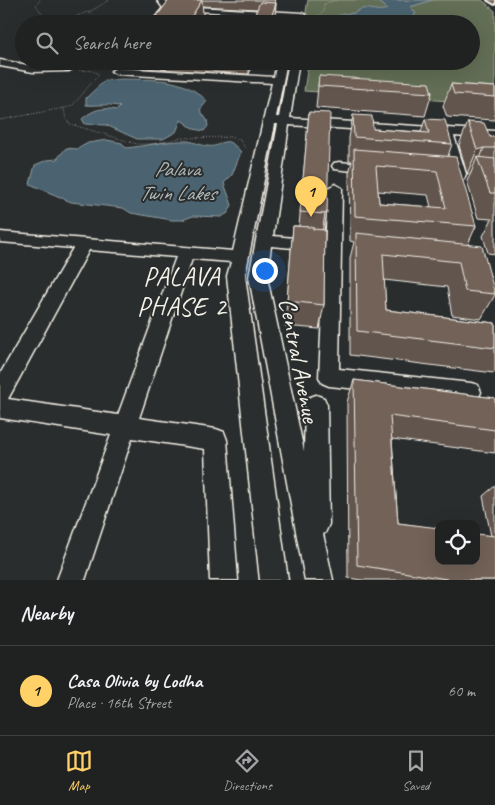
<!DOCTYPE html>
<html lang="en">
<head>
<meta charset="utf-8">
<style>
	body { margin:0; font-family:Caveat,sans-serif; background:#2d2f2f; color:#f1f3f6 }
	.controls { position:absolute; right:15px; bottom:15px; display:grid; overflow:hidden; border-radius:10px; box-shadow:0 5px 20px #0002 }
	.controls button { width:45px; height:45px; display:grid; place-items:center; padding:0; border:0; border-bottom:1px solid #3d3f40; background:#202222; color:#f1f3f6; font:25px sans-serif }
	.you { position:absolute; left:264px; top:270px; width:18px; height:18px; margin:-12px; border:4px solid #fff; border-radius:50%; background:#1a73e8; box-shadow:0 0 0 8px #1a73e833 }
	.badge { display:grid; place-items:center; width:32px; height:32px; border-radius:50%; background:#ffd166; color:#111; font-size:16px; font-weight:700 }
	.pin { position:absolute; translate:-50% -41px; filter:drop-shadow(0 1px 2px #0008) }
	.pin::after { content:''; position:absolute; top:26px; width:18px; height:15px; background:inherit; clip-path:polygon(0 0,100% 0,50% 100%) }
	.list { margin:0; padding:0; list-style:none }
	h2 { display:flex; justify-content:space-between; align-items:center; height:65px; margin:0; padding:0 20px; font-size:21px }
	h2 small { font-size:16px; font-weight:400; color:#a2a4a5 }
	.list li { display:grid; grid-template-columns:32px 1fr auto; gap:15px; align-items:center; box-sizing:border-box; height:90px; padding:0 20px; border-top:1px solid #3d3f40 }
	.list b { display:block; font-size:19px; white-space:nowrap }
	.list p { margin:0; font-size:16px; white-space:nowrap; color:#a2a4a5 }
	.list em { font-size:16px; font-style:normal; color:#a2a4a5 }
	.icon { flex:none; width:28px; height:28px; fill:none; stroke:currentColor; stroke-width:2; stroke-linecap:round; stroke-linejoin:round }
	.map { position:relative; flex:none; width:495px; height:580px; overflow:hidden }
	.search { position:absolute; background:#202222; box-shadow:0 5px 20px #0002; left:15px; right:15px; top:15px; height:55px; display:flex; align-items:center; gap:12px; box-sizing:border-box; padding:0 18px; border-radius:28px; color:#a2a4a5; font-size:19px }
	.sheet { height:155px; background:#202222 }
	nav { display:flex; justify-content:space-around; align-items:center; box-sizing:border-box; height:70px; border-top:1px solid #3d3f40; background:#202222; font-size:14px; color:#a2a4a5 }
	nav a { display:grid; justify-items:center; gap:2px }
	nav .on { color:#ffd166 }
	.map>svg:first-child { display:block }
</style>
</head>
<body>
<div class="map">
<svg width="495" height="580" viewBox="0 0 495 580">
	<rect width="100%" height="100%" fill="#2a2d2e"/>
	<filter id="ink" filterUnits="userSpaceOnUse"><feTurbulence type="fractalNoise" baseFrequency=".02" numOctaves="2"/><feDisplacementMap in="SourceGraphic" scale="10" xChannelSelector="R" yChannelSelector="G"/><feConvolveMatrix kernelMatrix="1 2 1 2 8 2 1 2 1" color-interpolation-filters="sRGB"/></filter>
	<g filter="url(#ink)">
		<!-- green -->
		<path fill="#626e55" stroke="#abb09e" d="M308 0H482L495 11V104L304 91 308 65 298 64V61H471V24H304Z
			M215 15 251 17 249 24H210Z"/>
		<!-- water -->
		<path fill="#4c6470" stroke="#8f9ca0" d="M371 0H433L410 7 416 13 408 24H324L342 14 355 13C365 3 375 14 387 9L382 4Z
			M121 79C154 80 182 76 207 101L200 110 207 120 208 126 204 131 194 129 181 120 176 132 163 139H137L106 125 85 124 82 119C94 109 102 107 117 110L120 107C113 103 96 106 86 105V98L104 81Z
			M107 140 122 143 126 148C146 146 168 140 188 141 195 142 200 145 207 146 223 149 223 131 241 152L232 175 224 183 232 205 228 213 221 217 193 216 182 220H172L131 213 123 208 71 202 30 184 35 165 47 160 57 159 66 148 77 149 88 143Z"/>
		<g fill="none" stroke-linecap="round" stroke-linejoin="round">
			<defs>
				<path id="minor" d="M157 0H165L171 8 159 24H150L163 8Z
					M177 6 302 13 306 15 302 17 180 10H177Z
					M0 60 33 66 69 65 74 68 69 71 33 72 0 66Z
					M277 61H287L276 117H279L289 61H299L290 118 495 131V139L454 136 466 174 464 179 456 180 449 176 452 173 442 135 289 125 273 236 315 240 321 241 323 245 321 249 315 250 271 246 267 277 304 451 305 405 308 398 316 395 324 398 327 405 329 524 325 533 323 534 333 580H305L249 277 278 124H275L245 276 288 580H260L227 276 231 262 192 259 139 418 216 429 224 432 227 440 238 580H210L205 449 132 438 85 580H57L111 435 0 418V374L73 248 0 242V232L233 251 272 83 116 74 111 71 116 68 274 77ZM89 250 176 257 118 415 8 399Z
					M339 162 372 165 379 169 372 173 334 169 332 166 334 163Z
					M335 184 342 188 339 369 471 383 478 385 481 392 478 399 471 401 329 386 322 383 319 377 328 188Z"/>
				<path id="major" d="M488 0H495V4Z"/>
			</defs>
			<!-- minor casing -->
			<use href="#minor" stroke="#f4f1e8" stroke-width="3"/>
			<!-- major casing -->
			<use href="#major" stroke="#f4f1e8" stroke-width="4"/>
			<!-- path -->
			<path stroke="#f4f1e8" stroke-width="1" stroke-dasharray="0.5 2" stroke-linecap="butt" d="M40 0 36 5C39 9 42 15 46 18 58 25 79 15 90 11
				M104 24 103 19 88 13 109 0
				M308 24 310 20 323 13 324 4 336 0
				M64 109 66 120 70 124 137 144H155L180 138 230 137 240 140 245 148
				M0 120 69 107 74 104 99 74 92 71 78 70"/>
			<!-- minor -->
			<use href="#minor" fill="#2a2d2e" fill-rule="evenodd"/>
			<!-- major -->
			<use href="#major" fill="#746a5a" fill-rule="evenodd"/>
		</g>
		<!-- wall -->
		<path fill="#62544d" stroke="#f4f1e8" fill-rule="evenodd" d="M169 0H275L274 3H276L275 17 273 24H251L257 9 202 6 203 14 198 22 154 20Z
			M123 61H254L249 74 124 67Z
			M319 76 432 93 425 116 316 108Z
			M451 84 495 87V120L447 117 443 106Z
			M309 112 327 212 324 230V305L319 329 285 326 293 226H299Z
			M353 115 373 129 421 132 425 119 452 144 448 156 476 226 468 244 495 292V295L481 319 452 315 447 287 384 280 386 310 495 323V372L494 373 350 355V258L354 242 350 241 349 173 352 161H349V138ZM378 191 428 195 431 207 379 203Z
			M468 122 490 137H495V254L488 253 483 236 492 219 478 218 467 181 471 173 467 174 459 145Z
			M354 380 495 398V453L392 439 398 523 491 536 483 496 495 486V580H362L348 578 347 402Z"/>
		<!-- shaded-wall -->
		<path fill="#50453e" stroke="#f4f1e8" d="M202 0 203 14 197 24 188 22Z
			M276 3 275 17 273 24H269Z
			M249 61H254L249 74Z
			M484 148 479 161 477 157 471 173 467 174 477 150Z
			M327 212 323 237 321 239 325 214Z"/>
		<!-- building -->
		<path fill="#726259" stroke="#f4f1e8" fill-rule="evenodd" d="M169 0H202L188 22 222 24H143L146 20H154Z
			M260 2 276 3 269 24H251Z
			M319 76 429 83 432 93 318 86Z
			M451 84 495 87V97L454 94Z
			M309 112 330 113 327 212 325 214 300 212Z
			M353 115 372 116 373 129 429 133 425 119 445 120 452 144 354 137Z
			M468 122 484 123 490 137H495V148H484L477 150Z
			M354 149 456 157 476 226 355 216ZM376 166 437 171 446 208 379 203Z
			M477 157 495 159V193H490Z
			M293 226 313 227V229L325 230 324 305 287 301Z
			M356 233 482 246 495 294 465 291 459 262 383 254 386 310 495 323V348L357 331Z
			M354 380 495 398V430L390 416 398 523 439 528V561H476V534L495 536V580H453L357 565Z"/>
	</g>
	<g text-anchor="middle" stroke-width="4" stroke-linejoin="round" paint-order="stroke">
		<!-- far-water labels -->
		<g font-size="21" font-style="italic" fill="#b1b9b8" stroke="#2a2d2e">
			<text x="177" y="176">Palava<tspan x="177" dy="24">Twin Lakes</tspan></text>
		</g>
		<!-- street labels -->
		<g font-size="25" fill="#f4f1e8" stroke="#2a2d2e">
			<text transform="translate(300 360) rotate(79)" y="9">Central Avenue</text>
		</g>
		<!-- neighbourhood labels -->
		<g font-size="26" letter-spacing="1" fill="#f4f1e8" stroke="#2a2d2e">
			<text x="182" y="285">PALAVA<tspan x="182" dy="30">PHASE 2</tspan></text>
		</g>
	</g>
</svg>
<div class="controls">
<button><svg class="icon" aria-label="locate" viewBox="0 0 24 24"><circle cx="12" cy="12" r="6"/><path d="M12 2v4M12 18v4M2 12h4M18 12h4"/></svg></button>
</div>
<div class="you"></div>
<div class="pin badge" style="left:311px;top:217px">1</div>
<div class="search"><svg class="icon" aria-label="search" viewBox="0 0 24 24"><circle cx="10" cy="10" r="6"/><path d="M15 15l6 6"/></svg>Search here</div>
</div>
<section class="sheet">
<h2>Nearby<small></small></h2>
<ul class="list">
<li><span class="badge">1</span><div><b>Casa Olivia by Lodha</b><p>Place · 16th Street</p></div><em>60 m</em></li>
</ul>
</section>
<nav>
<a class="on"><svg class="icon" aria-label="map" viewBox="0 0 24 24"><path d="M3 6l6-2 6 2 6-2v14l-6 2-6-2-6 2zM9 4v14M15 6v14"/></svg>Map</a>
<a><svg class="icon" aria-label="directions" viewBox="0 0 24 24"><path d="M12 3l9 9-9 9-9-9zM9 14v-3h6M13 9l2 2-2 2"/></svg>Directions</a>
<a><svg class="icon" aria-label="saved" viewBox="0 0 24 24"><path d="M7 4h10v16l-5-4-5 4z"/></svg>Saved</a>
</nav>
</body>
</html>
